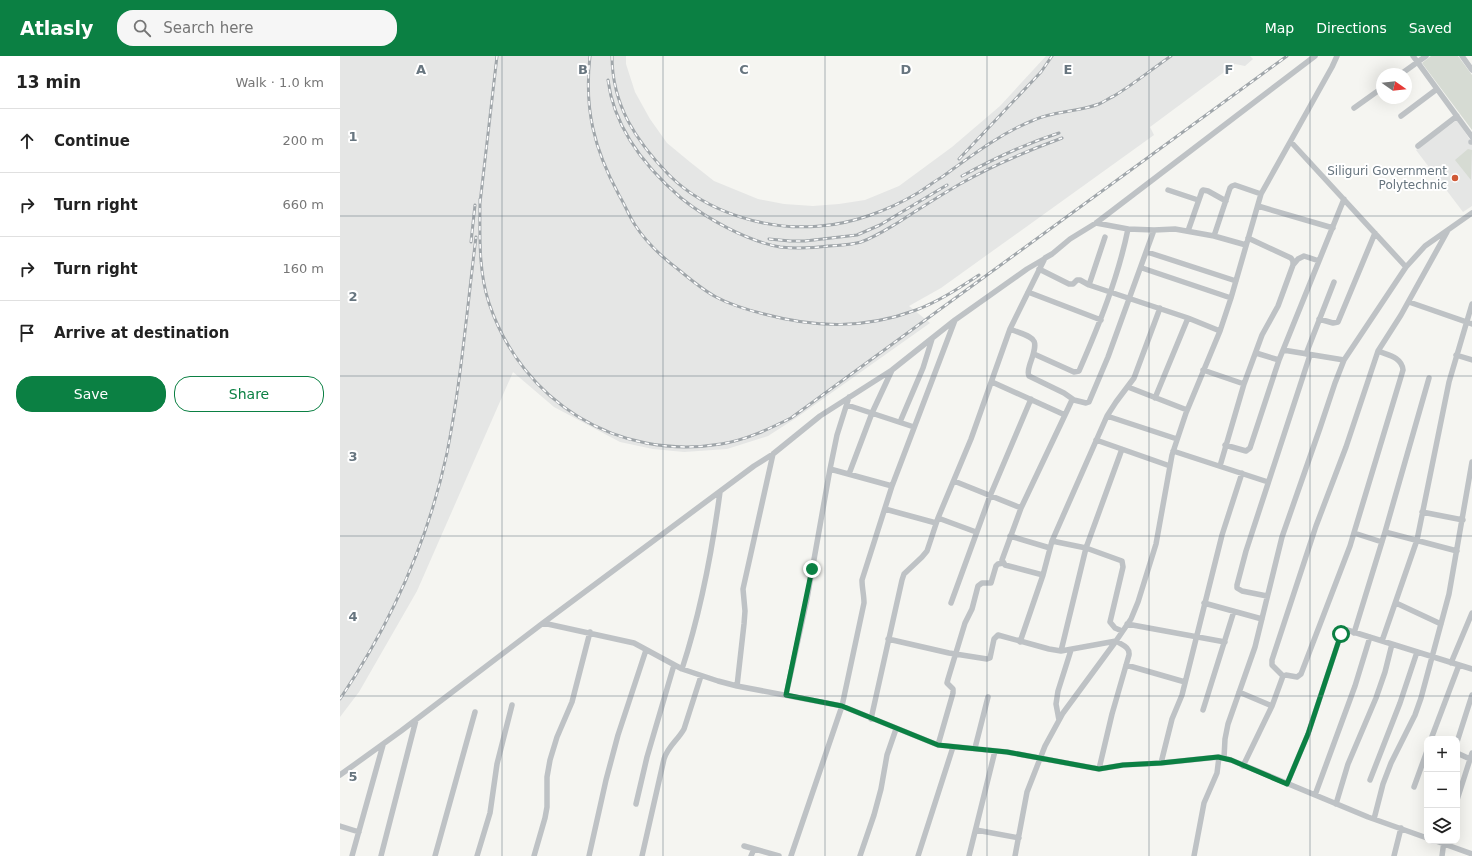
<!DOCTYPE html>
<html lang="en">
<head>
<meta charset="utf-8">
<style>
	body { margin:0; font-family:"DejaVu Sans",sans-serif; background:#f6f6f6; color:#222 }
	.controls { position:absolute; right:12px; bottom:12px; display:grid; overflow:hidden; border-radius:8px; box-shadow:0 4px 16px #0002 }
	.controls button { width:36px; height:36px; display:grid; place-items:center; padding:0; border:0; border-bottom:1px solid #e0e0e0; background:#fff; color:#222; font:20px sans-serif }
	.compass { position:absolute; left:1036px; top:12px; width:36px; height:36px; border-radius:50%; background:#fff; box-shadow:0 4px 16px #0002; rotate:104deg }
	.stop { position:absolute; width:12px; height:12px; margin:-9px; border:3px solid #0b8043; border-radius:50%; background:#fff }
	.stop.end { background:#0b8043; border-color:#fff; box-shadow:0 1px 4px #0008 }
	.list { margin:0; padding:0; list-style:none }
	h2 { display:flex; justify-content:space-between; align-items:center; height:52px; margin:0; padding:0 16px; font-size:17px }
	h2 small { font-size:13px; font-weight:400; color:#767676 }
	.list li { display:grid; grid-template-columns:26px 1fr auto; gap:12px; align-items:center; box-sizing:border-box; height:64px; padding:0 16px; border-top:1px solid #e0e0e0 }
	.list b { display:block; font-size:15px; white-space:nowrap }
	.list em { font-size:13px; font-style:normal; color:#767676 }
	.actions { display:flex; gap:8px; padding:12px 16px }
	.actions a { flex:1; padding:9px 0; border:1px solid #0b8043; border-radius:16px; text-align:center; font-size:14px; color:#0b8043 }
	.actions .main { background:#0b8043; color:#fff }
	.icon { flex:none; width:22px; height:22px; fill:none; stroke:currentColor; stroke-width:2; stroke-linecap:round; stroke-linejoin:round }
	.map { position:relative; flex:none; width:1132px; height:800px; overflow:hidden }
	header { display:flex; align-items:center; gap:24px; box-sizing:border-box; height:56px; padding:0 20px; background:#0b8043; color:#fff }
	header strong { font-size:19px }
	nav { display:flex; gap:22px; margin-inline-start:auto; font-size:14px }
	.search { width:280px; height:36px; background:#f6f6f6; display:flex; align-items:center; gap:10px; box-sizing:border-box; padding:0 14px; border-radius:16px; color:#767676; font-size:15px }
	main { display:flex }
	aside { flex:1; background:#fff }
	.map>svg:first-child { display:block }
</style>
</head>
<body>
<header>
<strong>Atlasly</strong>
<div class="search"><svg class="icon" aria-label="search" viewBox="0 0 24 24"><circle cx="10" cy="10" r="6"/><path d="M15 15l6 6"/></svg>Search here</div>
<nav><a>Map</a><a>Directions</a><a>Saved</a></nav>
</header>
<main>
<aside>
<h2>13 min<small>Walk · 1.0 km</small></h2>
<ul class="list">
<li><svg class="icon" aria-label="ahead" viewBox="0 0 24 24"><path d="M12 20V5M6 11l6-6 6 6"/></svg><div><b>Continue</b></div><em>200 m</em></li>
<li><svg class="icon" aria-label="right" viewBox="0 0 24 24"><path d="M7 20v-9h11M14 6l5 5-5 5"/></svg><div><b>Turn right</b></div><em>660 m</em></li>
<li><svg class="icon" aria-label="right" viewBox="0 0 24 24"><path d="M7 20v-9h11M14 6l5 5-5 5"/></svg><div><b>Turn right</b></div><em>160 m</em></li>
<li><svg class="icon" aria-label="arrive" viewBox="0 0 24 24"><path d="M6 21V4h12l-3 4 3 4H6"/></svg><div><b>Arrive at destination</b></div></li>
</ul>
<div class="actions"><a class="main">Save</a><a>Share</a></div>
</aside>
<div class="map">
<svg width="1132" height="800" viewBox="0 0 1132 800">
	<rect width="100%" height="100%" fill="#f5f5f1"/>
	<!-- built -->
	<path fill="#e5e6e5" d="M0 0H286V8L295 36 310 63 327 87 350 106 374 125 418 143 444 148 473 150 499 148 525 144 559 130 612 91 660 50 706 0H910L913 3 905 10 895 8 810 71 814 79 601 232 569 250 590 267 456 362 428 380 387 393 344 396 313 393 280 386 214 351 173 316 77 535 19 636 0 661Z
		M1117 64 1132 87V150L1123 156 1076 94Z"/>
	<!-- green -->
	<path fill="#d6dbd3" d="M1091 0H1118L1132 19V74L1082 7Z
		M1128 93 1132 94 1131 124 1115 104Z"/>
	<g fill="none" stroke-linecap="round" stroke-linejoin="round">
		<!-- minor -->
		<path stroke="#bec2c5" stroke-width="5.5" d="M1073 0 1132 81
			M1122 0 1132 14
			M1061 18 1086 0
			M1014 52 1042 32
			M1061 60 1097 33
			M951 86 1066 211
			M1131 86H1132
			M1078 90 1117 60
			M828 134 858 144
			M918 150 993 172
			M756 167 788 173 814 174 835 173 874 180 906 189
			M848 175 862 135 863 134 868 135 886 145
			M874 180 890 132 892 130 895 129 921 138
			M807 196 896 225
			M953 209 958 203 964 200 979 205
			M802 212 891 242
			M699 213 729 228H733L737 224H740L749 229 848 262 880 275
			M749 229 765 181
			M688 236 761 264
			M1069 246 1132 268
			M979 263 993 267 998 266 1035 177
			M670 273C695 283 700 280 690 308 689 312 687 316 689 320L724 337 734 344
			M943 294 1004 304
			M916 297 939 304
			M694 298 734 316 739 315C759 269 778 222 788 173
			M966 298 994 226
			M1116 299 1132 304
			M863 314 904 328
			M652 326 725 359 732 344H734L746 347 749 346 768 301 814 174
			M788 331 847 354
			M815 342 848 262
			M507 349 574 371
			M767 360 837 383
			M560 366 583 312 592 283
			M756 384 830 410
			M885 389 906 395 910 392 939 304 1004 143
			M833 395 928 426
			M880 410 904 328 922 279 938 250 953 209V205L951 202 908 182
			M490 413 552 430
			M509 418 532 357 552 314
			M614 425 681 452
			M545 453 596 467
			M1082 456 1123 464
			M598 462 636 476
			M1045 476 1117 495
			M1014 477 1042 486
			M670 480 710 492
			M712 485 746 492 782 505 783 511 770 566 775 572 782 575
			M703 519 665 509 662 504 681 452 725 359
			M927 540 902 535 897 532V529L906 495 970 299
			M611 547 650 440 691 343
			M864 547 922 563
			M1056 547 1101 568
			M203 567 414 410 433 398 480 360 552 314 615 264 687 213 704 203
			M787 568 885 586
			M1014 577 1045 476 1089 322
			M548 583 609 597 647 603 650 602 654 583 658 579 709 593 721 595 776 585C782 589 790 591 789 599L772 658 759 713
			M1042 585 1077 484 1109 326 1132 248
			M680 586 703 519 712 485 767 360 776 346 794 322 820 252
			M721 595 746 492 782 393
			M1111 607 1132 557
			M786 609 845 626
			M342 613C361 555 372 496 380 436
			M943 620 932 609V604L976 470 1006 391 1038 295 1061 259 1107 176
			M397 630 404 568 405 555 403 533 433 398
			M899 636 932 650 943 620 946 619 957 621 961 618 1010 490 1063 314C1062 301 1048 299 1038 295
			M446 639 467 543 490 413 497 379 509 341
			M863 654 894 555
			M531 663 562 524 564 518 582 501 587 495 598 462 631 383 670 273 705 202 712 198 730 183 756 167 975 0
			M719 664 716 648 718 635 731 594
			M1091 683 1119 609
			M1117 686 1132 639
			M598 689 613 637V633L607 627 608 623 625 567 632 553 638 530 642 527H651L656 510 658 508 663 507
			M635 692 648 641
			M1117 697 1130 703
			M884 702 885 683 888 668 915 591 942 481 980 372 995 327 1004 304 1066 211 1085 190 1132 157
			M821 707 832 663 842 639 882 479 902 417
			M903 710 932 650
			M0 719 61 675 203 567 294 587 342 613 378 625 397 630 502 650 598 689 667 696 759 713 783 709 821 707 879 701 891 704 1028 761 1087 782
			M1030 724 1060 647 1077 596
			M947 728 968 678 1001 578 1003 575 1007 574 1132 613
			M1074 731 1087 695
			M975 739 1015 630 1030 581
			M1117 744 1132 697
			M296 748 307 701 334 609
			M996 748 1008 708 1036 642 1045 616 1052 588
			M1034 763 1043 728 1051 707 1075 659 1081 642 1109 538 1132 406
			M0 770 19 776
			M636 774 679 782
			M1096 785 1132 798
			M404 790 439 800
			M12 800 43 689
			M41 800 76 664
			M95 800 135 656
			M137 800 150 757 157 708 172 649
			M194 800 205 762 207 751V721L210 704 217 681 232 646 250 576
			M249 800 266 724 278 679 306 594
			M302 800 324 703C328 690 338 684 344 673L361 620
			M411 800 414 793
			M451 800 502 650 524 547C524 539 522 532 522 524L552 430 615 264
			M520 800 534 759 541 733 547 699 556 673
			M578 800 613 691
			M629 800 655 695
			M675 800 687 736 705 690 723 657 776 585 791 563 798 546 816 488 832 399 846 357 880 275 891 242 921 138 992 11 997 0
			M854 800 864 747 877 717 879 701
			M1054 800 1061 772
			M1102 800 1104 785"/>
		<defs>
			<path id="rail" d="M250 0C244 53 254 93 279 139 285 149 289 160 295 169 306 186 323 202 339 214 351 224 363 234 376 241 391 249 408 254 424 258 476 272 525 273 576 254 598 246 619 232 639 219
				M272 0C272 49 296 85 329 119 367 157 428 175 480 170 512 168 549 154 576 138 585 133 593 126 602 121 631 100 661 77 694 64 714 55 738 56 759 48 764 46 769 42 774 40 794 28 812 13 831 0
				M268 24C274 72 305 111 341 142 367 163 407 185 440 191 457 193 473 192 489 190 500 189 511 189 521 186 535 181 547 173 559 166 579 153 599 140 620 128 653 109 687 95 722 82
				M619 103 701 16 712 0
				M622 120C653 103 685 88 719 77
				M140 143C140 177 138 214 149 247 182 346 278 405 381 388 406 384 429 373 451 362L947 0
				M140 147 157 0
				M429 183 450 185H465L517 179 540 169 607 129
				M131 186 135 149
				M0 643C50 569 88 485 107 397 121 326 127 253 136 181"/>
		</defs>
		<!-- rail casing -->
		<use href="#rail" stroke="#a0a6aa" stroke-width="3"/>
		<!-- rail -->
		<use href="#rail" stroke="#fff" stroke-width="1.5" stroke-dasharray="4.5" stroke-linecap="butt"/>
	</g>
	<g fill="none" stroke-linecap="round" stroke-linejoin="round">
		<!-- route -->
		<path stroke="#0b8043" stroke-width="5" d="M472 513 446 639 502 650 598 689 667 696 759 713 783 709 821 707 878 701 891 704 947 728 968 678 1001 578"/>
	</g>
	<!-- grid -->
	<path fill="none" stroke="#67757f" stroke-width="1" stroke-opacity="0.55" d="M162 0V800M323 0V800M485 0V800M647 0V800M809 0V800M970 0V800M0 160H1132M0 320H1132M0 480H1132M0 640H1132"/>
	<!-- markers -->
	<circle fill="#d05936" stroke="#fff" stroke-width="1.5" cx="1115" cy="122" r="4"/>
	<g text-anchor="middle" stroke-width="4" stroke-linejoin="round" paint-order="stroke">
		<!-- poi labels -->
		<g font-size="12" fill="#67757f" stroke="#fff" text-anchor="end">
			<text x="1107" y="119">Siliguri Government<tspan x="1107" dy="14">Polytechnic</tspan></text>
		</g>
	</g>
	<g font-size="13" text-anchor="middle" font-weight="bold" fill="#67757f" stroke="#fff" stroke-width="4" stroke-linejoin="round" paint-order="stroke">
		<text x="81" y="18">A</text>
		<text x="243" y="18">B</text>
		<text x="404" y="18">C</text>
		<text x="566" y="18">D</text>
		<text x="728" y="18">E</text>
		<text x="889" y="18">F</text>
		<text x="13" y="85">1</text>
		<text x="13" y="245">2</text>
		<text x="13" y="405">3</text>
		<text x="13" y="565">4</text>
		<text x="13" y="725">5</text>
	</g>
</svg>
<div class="controls">
<button>+</button>
<button>−</button>
<button><svg class="icon" aria-label="layers" viewBox="0 0 24 24"><path d="M12 4l9 5-9 5-9-5zM3 14l9 5 9-5"/></svg></button>
</div>
<svg class="compass" viewBox="-18 -18 36 36"><path d="M0-13l5 13h-10z" fill="#e53935"/><path d="M0 13l5-13h-10z" fill="#767676"/></svg>
<div class="stop" style="left:1001px;top:578px"></div>
<div class="stop end" style="left:472px;top:513px"></div>
</div>
</main>
</body>
</html>
